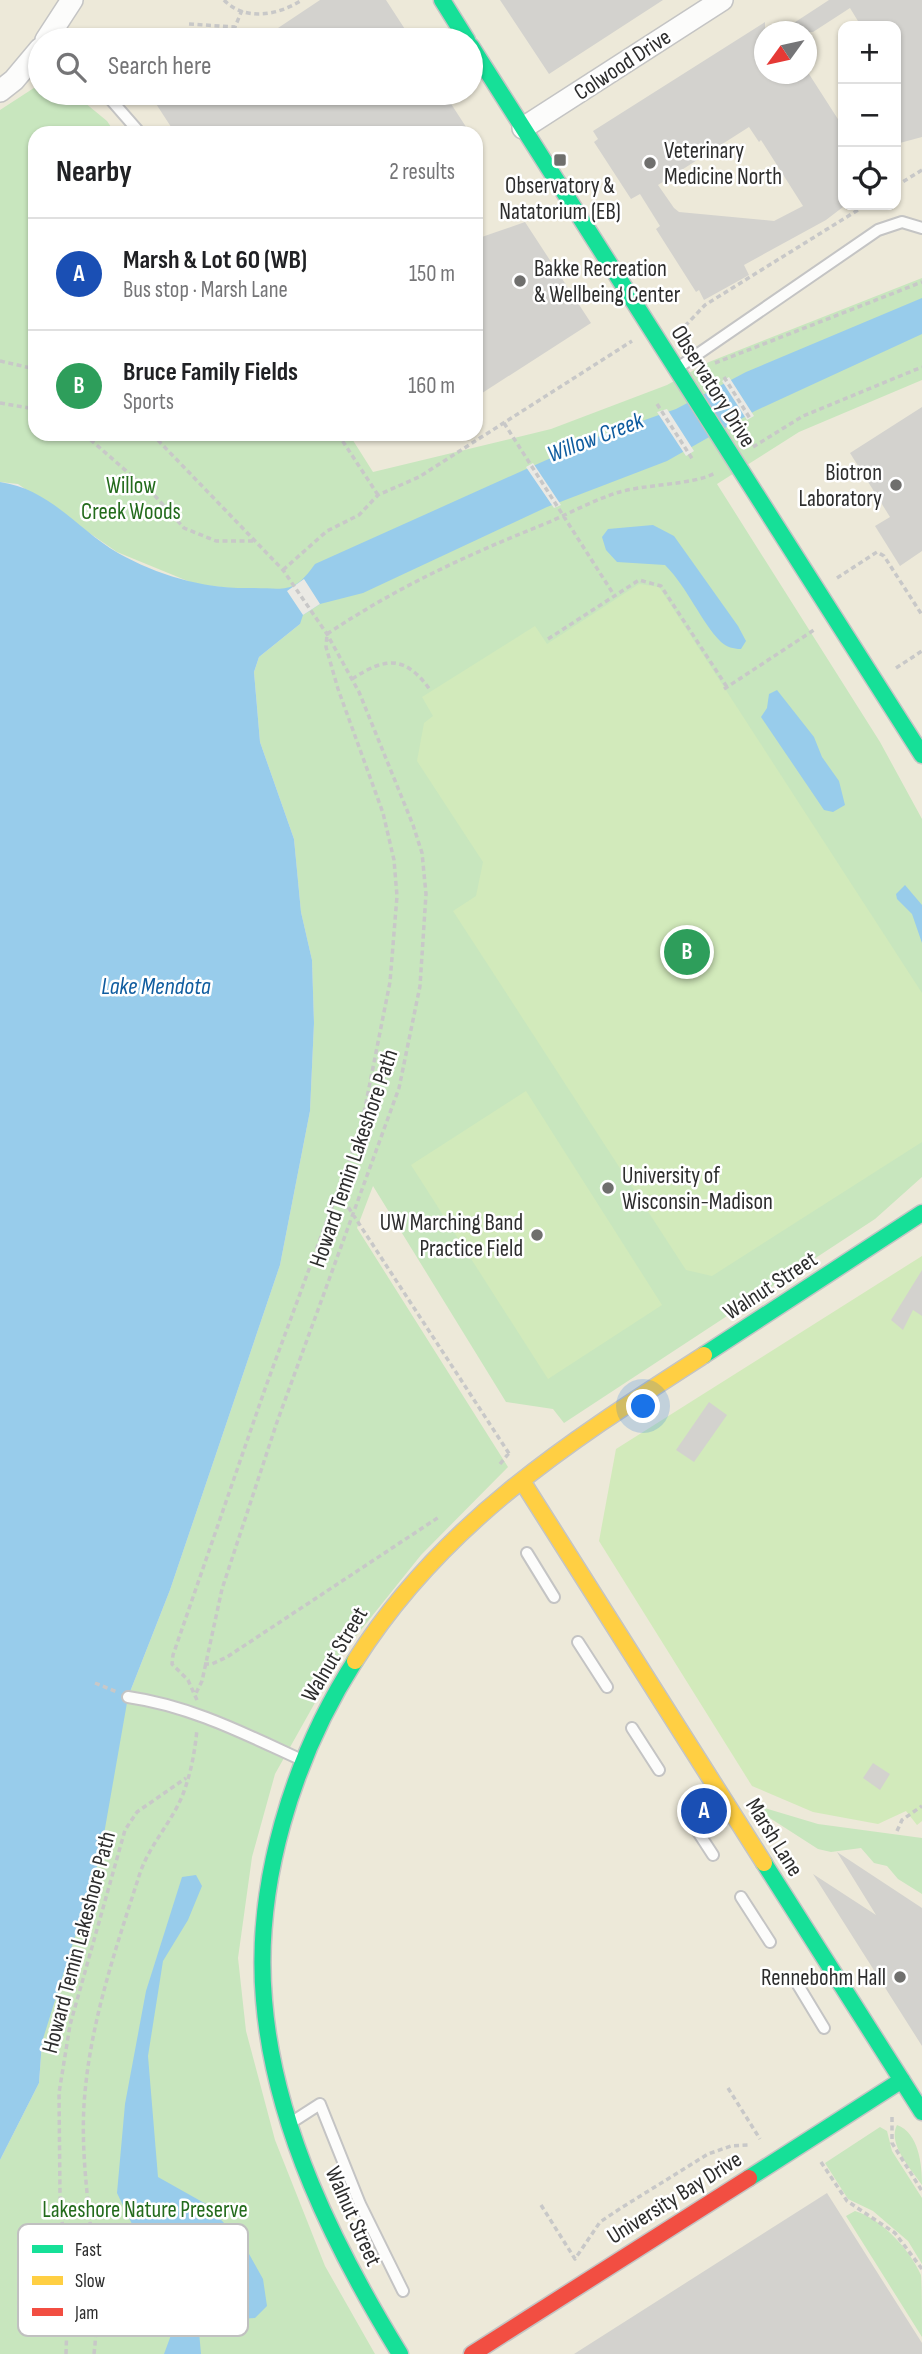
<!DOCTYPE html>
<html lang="en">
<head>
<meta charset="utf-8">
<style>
	body { margin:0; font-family:"Sofia Sans Condensed",sans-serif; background:#f2f2f2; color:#202124 }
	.controls { position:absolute; right:21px; top:21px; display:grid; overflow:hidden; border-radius:14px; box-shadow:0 2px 5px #0004 }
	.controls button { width:63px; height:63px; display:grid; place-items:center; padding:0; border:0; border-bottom:2px solid #e0e0e0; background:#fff; color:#202124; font:35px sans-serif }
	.compass { position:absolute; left:754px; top:21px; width:63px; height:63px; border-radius:50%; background:#fff; box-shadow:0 2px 5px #0004; rotate:237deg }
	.you { position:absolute; left:644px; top:1407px; width:24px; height:24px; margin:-18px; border:5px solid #fff; border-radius:50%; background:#1a73e8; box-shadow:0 0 0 10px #1a73e833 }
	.badge { display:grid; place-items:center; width:46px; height:46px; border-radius:50%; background:#6f6f6d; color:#fff; font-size:23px; font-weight:700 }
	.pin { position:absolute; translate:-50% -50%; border:4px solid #fff; box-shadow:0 2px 7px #0006 }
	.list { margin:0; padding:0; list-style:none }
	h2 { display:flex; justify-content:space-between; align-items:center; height:91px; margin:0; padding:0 28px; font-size:30px }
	h2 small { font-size:23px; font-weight:400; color:#757577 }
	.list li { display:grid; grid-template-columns:46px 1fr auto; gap:21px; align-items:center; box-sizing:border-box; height:112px; padding:0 28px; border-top:2px solid #e0e0e0 }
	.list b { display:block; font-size:26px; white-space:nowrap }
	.list p { margin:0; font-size:23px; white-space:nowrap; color:#757577 }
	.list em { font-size:23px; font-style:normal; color:#757577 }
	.icon { flex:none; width:38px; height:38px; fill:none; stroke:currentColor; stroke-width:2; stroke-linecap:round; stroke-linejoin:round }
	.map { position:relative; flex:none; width:922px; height:2354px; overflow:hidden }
	.search { position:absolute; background:#fff; box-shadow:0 2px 5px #0004; left:28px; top:28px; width:455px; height:77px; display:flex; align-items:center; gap:18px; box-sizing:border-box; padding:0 24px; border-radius:38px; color:#757577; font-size:26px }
	.panel { position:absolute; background:#fff; box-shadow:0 2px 5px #0004; left:28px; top:126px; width:455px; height:315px; border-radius:21px }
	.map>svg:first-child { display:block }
</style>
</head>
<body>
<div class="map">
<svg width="922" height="2354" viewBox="0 0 922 2354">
	<rect width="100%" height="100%" fill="#eae9e4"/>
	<!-- education -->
	<path fill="#ede9d9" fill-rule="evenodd" d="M0 0H922V2354H0V2160L3 2157 294 839 260 742 254 672 18 484 0 482ZM843 26H896V205H843ZM764 32H806V74H764ZM40 40H471V93H40ZM35 133H476V434H35Z"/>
	<!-- green -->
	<path fill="#c8e6be" d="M40 84V93H73L107 121 115 133H35V434H349L373 472 551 429 667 385 709 362 922 278V380L799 432 717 484 880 742 922 819V1177L875 1219 564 1423 553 1409 506 1402 373 1186 357 1228 508 1467 421 1555 344 1651 275 1774 252 1857 238 1958 246 2031 275 2140 325 2266 375 2354H0V2160L39 2083 42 2042 128 1697 170 1590 280 1265 310 1111 314 1023 312 960 301 912 294 839 260 742 254 672 259 657 300 624 230 588 195 584 117 552 18 484 0 482V110Z
		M758 1806 818 1824 922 1838V1894L898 1879 887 1866 874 1863 861 1848 831 1852 818 1849 762 1813Z
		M897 2125C919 2133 922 2165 922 2185 912 2170 887 2144 897 2125Z
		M880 2127 887 2131 892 2151 922 2198V2264L908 2241 873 2211 848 2199 825 2163Z
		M855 2211C882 2219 910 2250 921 2275 922 2287 922 2323 922 2337L846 2216Z"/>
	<!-- pitch -->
	<path fill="#d2eabb" d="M639 584 659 587 922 993V1142L712 1276 686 1270 453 911 476 896 483 862 417 761 424 723 433 716 422 697 535 626 547 644Z
		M526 1091 662 1305 548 1379 411 1165Z
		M922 1256V1821L917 1825 906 1811 878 1824 813 1812 752 1786 599 1541 616 1449Z"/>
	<!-- water -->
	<path fill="#98cceb" d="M922 298V334L755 411 667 461 547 507 363 593 320 604 303 615 300 624 259 657 254 672 260 742 294 839 301 912 312 960 314 1023 310 1111 280 1265 170 1590 128 1697 100 1857 42 2042 39 2083 0 2160V482C50 489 77 529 118 553 159 576 205 589 251 588 286 588 293 595 315 564L602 435 676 409 746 372Z
		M653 525 674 536 738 626 746 641 741 649C733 649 727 647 721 642 701 622 688 588 665 565L617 562 606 550 602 537 608 529Z
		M777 690 814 737 822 757 839 781 845 805 833 812 824 810 761 717 767 708 769 694Z
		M905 885 922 905V943L912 914 897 899 896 894Z
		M196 1875 202 1886 188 1920 163 1961 148 2056 158 2177 206 2204 243 2243 263 2279 267 2306 255 2318 239 2319 206 2264 185 2243 181 2259 197 2309 201 2354H164L171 2335 158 2278 117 2193 125 2104 146 1991 182 1877Z"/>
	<!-- pier -->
	<path fill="#eae9e4" d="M729 377 754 416 747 420 722 381Z
		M667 409 694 451 686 456 657 412Z
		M533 463 561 505 554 508 526 467Z
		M304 579 320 604 303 615 287 591Z"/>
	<!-- building -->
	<path fill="#d3d2ce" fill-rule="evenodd" d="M320 0H386L412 40H260Z
		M500 0H663L549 74Z
		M829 0H922V137L896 144V26H861L850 8 813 32H780Z
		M765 22V74H809L843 127V207L826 220 744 265 749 275 704 300 699 290 696 292 656 229 660 226 640 194 631 199 594 142 598 139 593 131ZM749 127 759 142 761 140 803 206 774 221 679 212 674 208 658 185Z
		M149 93H444L470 133H175Z
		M525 222 591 323 476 397V239Z
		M922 407V551L900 566 875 526 890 517 850 453Z
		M922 1270V1316L913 1310 903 1330 891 1320Z
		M709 1402 727 1415 694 1462 676 1450Z
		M873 1763 890 1774 880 1790 863 1778Z
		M837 1852 922 1908V2046L813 1874 876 1915Z
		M827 2193 922 2343V2354H574Z"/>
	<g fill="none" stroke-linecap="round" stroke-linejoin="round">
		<defs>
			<path id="lane" d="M105 93 140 133
				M679 367 878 230 902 222 922 228
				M527 1553 554 1597
				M578 1642 607 1687
				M128 1697C191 1706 245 1734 302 1760
				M632 1728 659 1770
				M685 1812 713 1855
				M741 1897 770 1942
				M798 1985 824 2028
				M292 2122 320 2104 360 2204 403 2291"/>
			<path id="street" d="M46 40 72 0
				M0 91 14 80 40 49
				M523 128 722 0"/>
			<path id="fast" d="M442 0 467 40
				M471 46 922 755
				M704 1355 922 1213
				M355 1661C293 1758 254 1884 264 2000 274 2126 335 2248 400 2354
				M764 1863 922 2112
				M749 2178 902 2080"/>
			<path id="slow" d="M522 1481 764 1863
				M355 1661C443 1522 569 1442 704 1355"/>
			<path id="jam" d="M472 2354 749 2178"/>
		</defs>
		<!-- lane casing -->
		<use href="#lane" stroke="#c4c4c4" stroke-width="14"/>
		<!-- street casing -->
		<use href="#street" stroke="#c4c4c4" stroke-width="24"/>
		<!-- fast casing -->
		<use href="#fast" stroke="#c4c4c4" stroke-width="19"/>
		<!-- slow casing -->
		<use href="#slow" stroke="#c4c4c4" stroke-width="19"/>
		<!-- jam casing -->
		<use href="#jam" stroke="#c4c4c4" stroke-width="19"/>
		<!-- path -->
		<path stroke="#c8c8c8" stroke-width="3.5" stroke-dasharray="5 3.5" stroke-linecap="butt" d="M224 0C245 22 279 15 302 0
			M189 24 235 27 242 10
			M896 186 922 170
			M685 326 705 305 866 205
			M0 361 35 369
			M715 363 922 282
			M724 377 751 420
			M0 403 35 409
			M657 404 693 460
			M504 423 614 595
			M84 434 156 497 184 528 216 541H255
			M152 434 283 570 327 634 359 692 413 825 422 853 426 894 420 986 399 1088 277 1422 222 1589 202 1681 196 1693
			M338 434 378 495
			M753 447 803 416 922 367
			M283 570 327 531 359 515 378 495 419 477 632 341
			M837 578 877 552 884 556 922 615
			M327 634C399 586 467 555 547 523 570 513 592 501 616 493 644 484 694 485 715 473
			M548 639 639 580 661 586 727 687
			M896 668 922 651
			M352 679C387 656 406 656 431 691
			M724 689 814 630
			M339 1193 510 1455
			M500 1464 509 1453
			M204 1664H212L227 1657 439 1517
			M95 1683 117 1692
			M197 1700 188 1680 172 1664 173 1655 266 1386 361 1128 390 982 397 896 394 860 383 813 338 689 326 647 327 634
			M897 1831 902 1820 922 1806
			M728 2088 760 2139
			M892 2117V2143L922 2191
			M821 2162 847 2201 895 2233 922 2269
			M541 2205 575 2259 600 2222 621 2208 708 2154 731 2146 749 2145
			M66 2354 68 2292 60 2195 59 2093 70 2025 125 1830 137 1812 186 1778
			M94 2354C104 2270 79 2189 84 2105 89 2025 116 1948 140 1873 150 1844 172 1822 183 1794 191 1773 195 1751 197 1729"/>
		<!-- lane -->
		<use href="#lane" stroke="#fcfcfb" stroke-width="10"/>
		<!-- street -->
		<use href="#street" stroke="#fcfcfb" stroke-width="21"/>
		<!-- fast -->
		<use href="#fast" stroke="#16e098" stroke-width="16"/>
		<!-- slow -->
		<use href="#slow" stroke="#ffcf43" stroke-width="16"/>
		<!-- jam -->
		<use href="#jam" stroke="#f24e42" stroke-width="16"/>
	</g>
	<!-- markers -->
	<g fill="#6f6f6d" stroke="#fff" stroke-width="2.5">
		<rect x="553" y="153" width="14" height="14" rx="3.5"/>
		<circle cx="650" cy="163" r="7"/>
		<circle cx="520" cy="281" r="7"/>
		<circle cx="896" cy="485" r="7"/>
		<circle cx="608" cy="1188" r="7"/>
		<circle cx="537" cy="1235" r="7"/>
		<circle cx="900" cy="1977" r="7"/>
	</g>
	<g text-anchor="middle" stroke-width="5" stroke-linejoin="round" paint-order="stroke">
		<!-- street labels -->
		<g font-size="23" fill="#2d2d2d" stroke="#fff">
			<text transform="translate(622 64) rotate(-33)" y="8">Colwood Drive</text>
			<text transform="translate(714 386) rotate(58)" y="8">Observatory Drive</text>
			<text transform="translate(353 1158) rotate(-71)" y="8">Howard Temin Lakeshore Path</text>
			<text transform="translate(770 1285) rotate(-33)" y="8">Walnut Street</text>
			<text transform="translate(334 1654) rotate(-59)" y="8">Walnut Street</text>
			<text transform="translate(775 1837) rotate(58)" y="8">Marsh Lane</text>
			<text transform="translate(78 1942) rotate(-75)" y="8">Howard Temin Lakeshore Path</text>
			<text transform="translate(674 2197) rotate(-32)" y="8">University Bay Drive</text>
			<text transform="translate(354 2216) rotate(66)" y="8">Walnut Street</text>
		</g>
		<!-- poi labels -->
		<g font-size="23" fill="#2d2d2d" stroke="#fff" text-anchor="start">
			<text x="664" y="158">Veterinary<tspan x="664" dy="26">Medicine North</tspan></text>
			<text x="560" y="193" text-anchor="middle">Observatory &amp;<tspan x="560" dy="26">Natatorium (EB)</tspan></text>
			<text x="534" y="276">Bakke Recreation<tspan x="534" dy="26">&amp; Wellbeing Center</tspan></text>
			<text x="882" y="480" text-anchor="end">Biotron<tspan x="882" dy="26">Laboratory</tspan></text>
			<text x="622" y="1183">University of<tspan x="622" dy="26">Wisconsin-Madison</tspan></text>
			<text x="523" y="1230" text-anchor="end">UW Marching Band<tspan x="523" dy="26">Practice Field</tspan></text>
			<text x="886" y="1985" text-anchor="end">Rennebohm Hall</text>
		</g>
		<!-- park labels -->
		<g font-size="23" fill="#236b1c" stroke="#fff">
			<text x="131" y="493">Willow<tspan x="131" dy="26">Creek Woods</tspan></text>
			<text x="145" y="2217">Lakeshore Nature Preserve</text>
		</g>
		<!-- water labels -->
		<g font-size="24" font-style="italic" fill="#0f5c9f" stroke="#fff">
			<text transform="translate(595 437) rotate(-21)" y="8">Willow Creek</text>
			<text x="156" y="994">Lake Mendota</text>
		</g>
	</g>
	<!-- legend -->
	<rect x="18" y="2224" width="230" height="112" rx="10" fill="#fff" stroke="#c0c0c0" stroke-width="2"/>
	<rect x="32" y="2245" width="31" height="8" fill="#16e098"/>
	<rect x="32" y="2276" width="31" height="9" fill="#ffcf43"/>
	<rect x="32" y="2308" width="31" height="8" fill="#f24e42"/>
	<g font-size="19" fill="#2d2d2d">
		<text x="75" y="2256">Fast</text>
		<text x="75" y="2287">Slow</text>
		<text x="75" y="2319">Jam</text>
	</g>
</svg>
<div class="controls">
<button>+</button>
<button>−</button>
<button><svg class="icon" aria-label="locate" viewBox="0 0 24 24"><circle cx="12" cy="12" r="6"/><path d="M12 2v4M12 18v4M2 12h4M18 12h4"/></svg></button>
</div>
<svg class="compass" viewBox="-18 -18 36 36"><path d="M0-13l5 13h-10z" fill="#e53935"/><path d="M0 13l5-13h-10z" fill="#757577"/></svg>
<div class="you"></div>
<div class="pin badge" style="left:704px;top:1811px;background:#1a4fb4">A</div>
<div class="pin badge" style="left:687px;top:952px;background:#2e9e5b">B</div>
<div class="search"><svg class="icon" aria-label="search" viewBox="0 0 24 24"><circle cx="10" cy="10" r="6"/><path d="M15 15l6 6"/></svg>Search here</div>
<section class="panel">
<h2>Nearby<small>2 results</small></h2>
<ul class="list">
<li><span class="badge" style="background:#1a4fb4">A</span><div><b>Marsh &amp; Lot 60 (WB)</b><p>Bus stop · Marsh Lane</p></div><em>150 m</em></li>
<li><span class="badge" style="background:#2e9e5b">B</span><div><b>Bruce Family Fields</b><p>Sports</p></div><em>160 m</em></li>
</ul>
</section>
</div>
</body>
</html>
